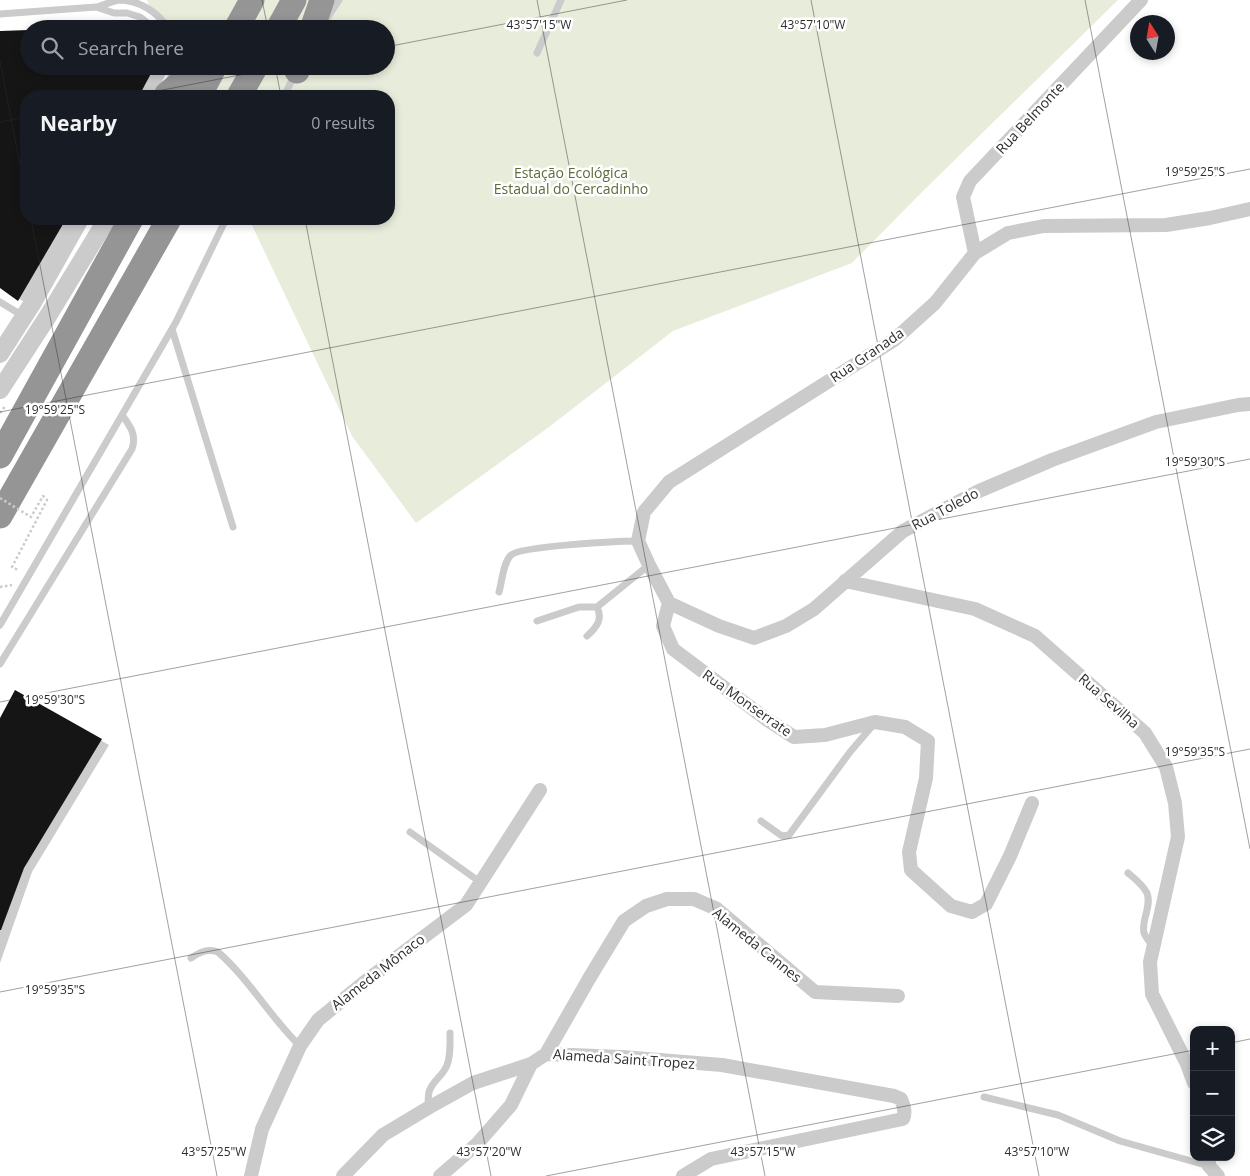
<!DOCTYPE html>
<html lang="en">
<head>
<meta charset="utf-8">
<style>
	body { margin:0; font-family:"Open Sans",sans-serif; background:#242831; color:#f1f3f6 }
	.controls { position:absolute; right:15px; bottom:15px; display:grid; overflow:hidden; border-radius:10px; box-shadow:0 2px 8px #0003 }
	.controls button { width:45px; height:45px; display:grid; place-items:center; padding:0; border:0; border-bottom:1px solid #363941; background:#171b24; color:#f1f3f6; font:25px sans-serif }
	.compass { position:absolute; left:1130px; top:15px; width:45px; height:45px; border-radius:50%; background:#171b24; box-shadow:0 2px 8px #0003; rotate:349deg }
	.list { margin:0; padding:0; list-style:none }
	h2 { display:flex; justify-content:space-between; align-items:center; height:65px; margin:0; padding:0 20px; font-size:21px }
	h2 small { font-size:16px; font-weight:400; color:#9ea1a6 }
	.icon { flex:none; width:28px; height:28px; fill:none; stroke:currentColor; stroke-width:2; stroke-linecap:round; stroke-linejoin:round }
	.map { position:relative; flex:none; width:1250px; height:1176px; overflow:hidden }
	.search { position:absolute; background:#171b24; box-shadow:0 2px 8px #0003; left:20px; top:20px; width:375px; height:55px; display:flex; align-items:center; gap:12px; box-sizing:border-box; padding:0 18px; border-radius:28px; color:#9ea1a6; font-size:19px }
	.panel { position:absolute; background:#171b24; box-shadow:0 2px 8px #0003; left:20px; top:90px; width:375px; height:135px; border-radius:20px }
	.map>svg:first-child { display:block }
</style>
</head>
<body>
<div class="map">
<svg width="1250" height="1176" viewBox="0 0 1250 1176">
	<rect width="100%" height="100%" fill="#fff"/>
	<!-- green -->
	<path fill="#e8ecdb" d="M147 0H1118L922 192 852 263 673 331 549 427 416 523 352 436 249 219H389V96H192L178 66H386V29H160Z"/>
	<!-- shadow -->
	<path fill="#0003" d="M139 26 144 29H79Z
		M0 33 29 66H165V76L154 96H26V219H82L30 306 0 286Z
		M16 691 109 745 32 872 0 963V721Z"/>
	<!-- building -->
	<path fill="#151515" d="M29 30V66H155L139 96H26V219H66L18 301 0 288V31Z
		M15 690 102 739 24 868 1 930H0V718Z"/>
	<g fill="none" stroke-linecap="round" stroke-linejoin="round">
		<!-- path -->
		<path stroke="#cbcbcb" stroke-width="2.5" stroke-dasharray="2.5 2.5" stroke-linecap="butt" d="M0 413 6 405
			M0 587 12 585"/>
		<!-- service -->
		<path stroke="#cbcbcb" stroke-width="7" d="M97 7C104 5 112 1 119 0 138 0 159 12 168 29
			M0 14 96 7 114 13H127L140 17 155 29
			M327 18 339 0
			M537 53 561 0
			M170 82 173 66
			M149 96 161 66
			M284 96 295 74
			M0 302 23 316
			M172 329 233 527
			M499 592C502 582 503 563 511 555 521 546 620 541 638 541
			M597 607 649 565
			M537 621 579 607H597C603 619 597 627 587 636
			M0 625 176 322 226 219
			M0 664 132 449C137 435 130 426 122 415
			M761 821 782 836 789 835 850 752 874 724
			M410 832 480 882
			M1128 873C1135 879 1143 885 1147 893 1152 906 1141 920 1144 933 1146 938 1150 942 1153 947
			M191 958C200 952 208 948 218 952 249 979 270 1017 300 1046
			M984 1097 1058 1115 1120 1141 1209 1166
			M428 1108C428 1103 428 1097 429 1092 432 1081 444 1075 447 1065 451 1055 450 1044 450 1033"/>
		<!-- minor -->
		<path stroke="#cbcbcb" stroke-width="14" d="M975 253 963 197 970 181 1141 0
			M845 581 975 609 1035 636 1145 733 1166 767 1175 803 1178 837 1150 962 1152 994 1187 1064 1194 1083
			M669 603 649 565 638 541 644 512 669 482 894 340 935 303 975 253 1008 233 1044 226 1166 225 1210 218 1250 209
			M669 603 663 626 673 649 766 719 794 737 825 735 875 722 905 727 928 741 926 778 909 852 911 870 951 906 972 912 986 904 1010 856 1032 803
			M669 603 719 626 754 638 786 626 814 609 903 531 979 491 1052 460 1156 422 1238 405 1250 404
			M546 1054 590 977 624 921 646 906 667 899H694L717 909 815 992 898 996
			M1209 1157V1166L1218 1176
			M251 1176 262 1129 300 1046 318 1020 371 977 466 905 540 790
			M343 1176 383 1135 428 1108 473 1083 531 1064 546 1054 622 1057 722 1065 894 1096 901 1099C904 1106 906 1112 903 1119L898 1120 711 1159 683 1176
			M440 1176 477 1144 511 1105 531 1064"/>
		<!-- tertiary -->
		<path stroke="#cbcbcb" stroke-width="18" d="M0 354 32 304 80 219
			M0 390 48 316 107 219"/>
		<!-- motorway -->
		<path stroke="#959595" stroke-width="25" d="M236 29 252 0
			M278 29 294 0
			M312 29 322 0
			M297 71 298 66
			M167 94 201 66
			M199 96 215 66
			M239 96 256 66
			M0 456 131 219
			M0 516 169 219"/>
		<!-- path-bridge -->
		<path stroke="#cbcbcb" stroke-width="2.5" stroke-dasharray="2.5 2.5" stroke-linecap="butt" d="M0 498 31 517 43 496 47 500 12 567 18 570"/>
	</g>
	<!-- ticks -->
	<path fill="none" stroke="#2e2e2e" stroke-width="1" stroke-opacity="0.45" d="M262 0 268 29M537 0 765 1176M811 0 1039 1176M1085 0 1250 849M386 47 627 0M0 61 26 196M275 66 281 96M132 96 286 66M0 122 26 117M31 219 217 1176M305 219 491 1176M0 412 1250 169M0 702 1250 459M0 992 1250 749M1231 1043 1250 1039M546 1176 1194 1050"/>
	<g text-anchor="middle" stroke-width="5" stroke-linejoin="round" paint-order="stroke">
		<!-- street labels -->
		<g font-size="14" fill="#2e2e2e" stroke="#fff">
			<text transform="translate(1030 118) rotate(-47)" y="5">Rua Belmonte</text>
			<text transform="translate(867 355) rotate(-34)" y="5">Rua Granada</text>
			<text transform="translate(945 509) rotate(-28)" y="5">Rua Toledo</text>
			<text transform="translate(1109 701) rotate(41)" y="5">Rua Sevilha</text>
			<text transform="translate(747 703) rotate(35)" y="5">Rua Monserrate</text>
			<text transform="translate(757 945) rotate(39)" y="5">Alameda Cannes</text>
			<text transform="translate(378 972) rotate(-38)" y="5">Alameda Mônaco</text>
			<text transform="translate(624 1059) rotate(4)" y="5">Alameda Saint Tropez</text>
		</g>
		<!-- park labels -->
		<g font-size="14" fill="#5b6c39" stroke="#fff">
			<text x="571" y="178">Estação Ecológica<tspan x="571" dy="16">Estadual do Cercadinho</tspan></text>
		</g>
	</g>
	<g font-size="12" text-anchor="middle" fill="#2e2e2e" stroke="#fff" stroke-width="5" stroke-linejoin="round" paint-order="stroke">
		<text x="539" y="29">43°57'15"W</text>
		<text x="813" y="29">43°57'10"W</text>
		<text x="1195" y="176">19°59'25"S</text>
		<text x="55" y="414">19°59'25"S</text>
		<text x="1195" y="466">19°59'30"S</text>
		<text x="55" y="704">19°59'30"S</text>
		<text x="1195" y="756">19°59'35"S</text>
		<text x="55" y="994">19°59'35"S</text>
		<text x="214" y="1156">43°57'25"W</text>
		<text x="489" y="1156">43°57'20"W</text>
		<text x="763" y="1156">43°57'15"W</text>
		<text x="1037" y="1156">43°57'10"W</text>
	</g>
</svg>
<div class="controls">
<button>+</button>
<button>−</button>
<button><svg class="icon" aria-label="layers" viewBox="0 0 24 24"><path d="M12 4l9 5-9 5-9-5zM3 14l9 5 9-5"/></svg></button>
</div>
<svg class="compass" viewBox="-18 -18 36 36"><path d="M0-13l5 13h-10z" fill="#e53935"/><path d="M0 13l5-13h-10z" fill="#9ea1a6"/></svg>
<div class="search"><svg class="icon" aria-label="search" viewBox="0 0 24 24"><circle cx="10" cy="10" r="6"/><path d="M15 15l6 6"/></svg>Search here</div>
<section class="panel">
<h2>Nearby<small>0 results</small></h2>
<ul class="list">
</ul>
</section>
</div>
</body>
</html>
